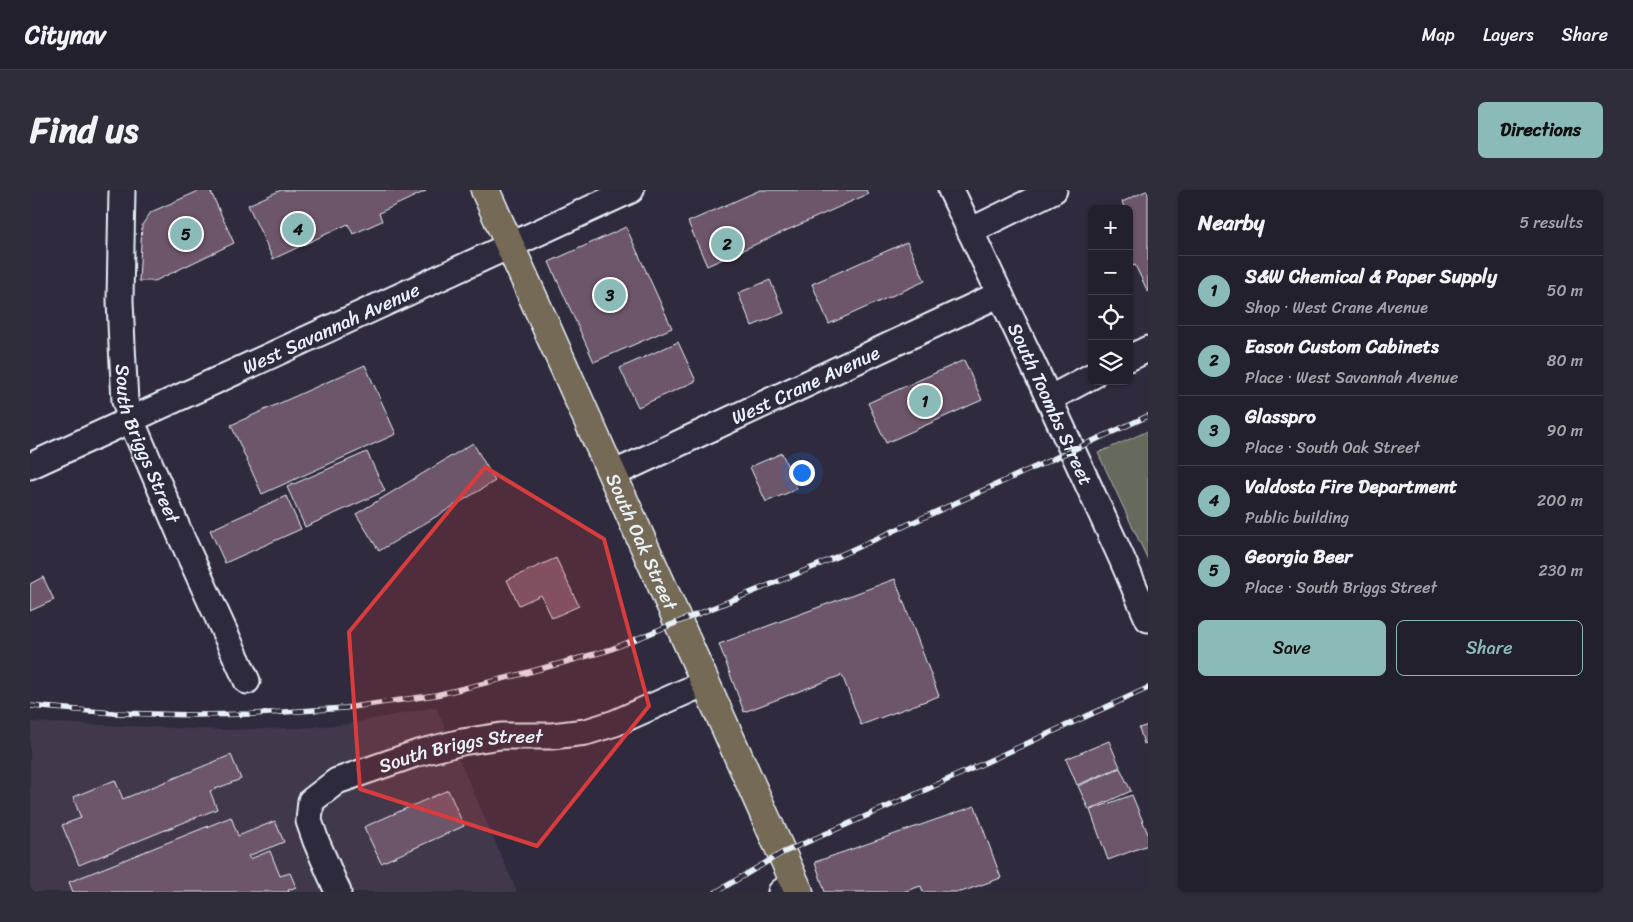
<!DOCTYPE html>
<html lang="en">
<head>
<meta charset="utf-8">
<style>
	body { margin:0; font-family:Sriracha,sans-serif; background:#2f2d3a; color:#f1f3f6 }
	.controls { position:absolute; right:15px; top:15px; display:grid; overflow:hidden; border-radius:8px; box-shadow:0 1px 4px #0004 }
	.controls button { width:45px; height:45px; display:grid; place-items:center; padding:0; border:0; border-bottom:1px solid #403e4a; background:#23202e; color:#f1f3f6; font:25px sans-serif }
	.you { position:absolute; left:771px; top:282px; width:18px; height:18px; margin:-12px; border:4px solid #fff; border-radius:50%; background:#1a73e8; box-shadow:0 0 0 8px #1a73e833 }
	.badge { display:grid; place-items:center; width:32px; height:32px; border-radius:50%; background:#8bbbb9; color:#111; font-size:16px; font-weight:700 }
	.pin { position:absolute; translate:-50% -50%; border:2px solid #fff; box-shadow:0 1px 5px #0006 }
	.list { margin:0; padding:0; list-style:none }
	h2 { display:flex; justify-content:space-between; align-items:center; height:65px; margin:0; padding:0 20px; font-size:21px }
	h2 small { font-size:16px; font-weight:400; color:#a3a3aa }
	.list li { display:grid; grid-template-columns:32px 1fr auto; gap:15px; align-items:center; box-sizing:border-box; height:70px; padding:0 20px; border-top:1px solid #403e4a }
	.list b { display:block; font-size:19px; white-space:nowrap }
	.list p { margin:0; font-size:16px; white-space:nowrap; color:#a3a3aa }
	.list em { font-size:16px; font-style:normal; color:#a3a3aa }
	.actions { display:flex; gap:10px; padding:15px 20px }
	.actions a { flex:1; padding:11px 0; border:1px solid #8bbbb9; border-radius:8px; text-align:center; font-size:18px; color:#8bbbb9 }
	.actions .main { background:#8bbbb9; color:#111 }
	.icon { flex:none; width:28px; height:28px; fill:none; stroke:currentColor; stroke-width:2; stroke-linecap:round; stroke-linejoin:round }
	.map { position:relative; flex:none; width:1118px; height:702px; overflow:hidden; border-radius:8px }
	header { display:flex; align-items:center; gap:30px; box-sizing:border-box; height:70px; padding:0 25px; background:#23202e; border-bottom:1px solid #403e4a }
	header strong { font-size:24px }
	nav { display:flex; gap:28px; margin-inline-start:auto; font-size:18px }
	.intro { display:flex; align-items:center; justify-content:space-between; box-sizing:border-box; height:120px; padding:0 30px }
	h1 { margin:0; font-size:35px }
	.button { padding:12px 22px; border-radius:8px; background:#8bbbb9; color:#111; font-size:18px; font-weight:700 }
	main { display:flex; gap:30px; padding:0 30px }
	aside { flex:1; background:#23202e; border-radius:8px; box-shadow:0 1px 4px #0004 }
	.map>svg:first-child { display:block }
</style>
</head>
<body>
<header>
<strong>Citynav</strong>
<nav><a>Map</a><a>Layers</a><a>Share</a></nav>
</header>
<div class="intro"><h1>Find us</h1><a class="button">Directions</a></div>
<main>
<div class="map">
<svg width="1118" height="702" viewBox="0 0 1118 702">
	<rect width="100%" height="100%" fill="#2f2a3d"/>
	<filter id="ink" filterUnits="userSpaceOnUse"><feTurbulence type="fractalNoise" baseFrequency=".02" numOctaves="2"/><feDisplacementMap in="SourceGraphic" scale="10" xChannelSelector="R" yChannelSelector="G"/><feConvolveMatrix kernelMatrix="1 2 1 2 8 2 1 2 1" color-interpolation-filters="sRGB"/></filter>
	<g filter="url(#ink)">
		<!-- built -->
		<path fill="#42384b" d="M406 517 487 702H0V532L193 540 268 538 318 534Z"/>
		<!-- green -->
		<path fill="#666b5d" stroke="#a7aeaa" d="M1118 241V370L1068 263Z"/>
		<!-- building -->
		<path fill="#6d576b" stroke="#e8f1f8" d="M171 0H180L204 53 125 91H109L112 35 121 22Z
			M251 0H395L396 1 349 23 352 31 323 44 318 34 243 69 218 15Z
			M730 0H836L838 4 677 76 658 32Z
			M1118 0V102L1105 75 1099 77V19H1095L1092 12Z
			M596 37 642 138 564 172 519 72Z
			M877 52 895 91 799 134 782 94Z
			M740 90 754 123 722 136 708 103Z
			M648 152 666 191 608 217 590 178Z
			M934 170 952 210 856 253 838 213Z
			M335 175 366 244 232 304 201 235Z
			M443 253 465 291 349 361 326 324Z
			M337 262 355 301 275 337 257 297Z
			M752 263 767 299 736 312 720 277Z
			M256 306 271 339 195 373 180 340Z
			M526 368 549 416 522 428 511 405 489 415 477 390Z
			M13 387 24 410 0 421V394Z
			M865 389 909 506 831 535 812 485 714 522 689 454Z
			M1118 535V552L1114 554 1109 538Z
			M1079 551 1090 577 1047 595 1036 569Z
			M201 565 211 589 180 601 187 619 49 675 32 635 51 628 43 607 85 590 93 609Z
			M1090 578 1101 601 1059 620 1048 596Z
			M418 600 434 636 351 673 334 637Z
			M1102 605 1118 644V655L1078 670 1060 620Z
			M945 616 971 688 931 702H893L891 696 873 702H795L785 672Z
			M201 627 208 646 245 631 254 652 218 666 220 669 240 661 250 686 260 683 266 697 258 700 259 702H43L39 692Z"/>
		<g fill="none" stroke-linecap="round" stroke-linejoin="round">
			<defs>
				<g id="minor">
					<path id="s1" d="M92 0 90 111 92 155 95 211 101 230 153 351 217 491"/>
					<path id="s2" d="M921 0 1008 185 1092 369 1118 429"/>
					<path d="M940 41 1024 0"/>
					<path d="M1099 168 1118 159"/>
					<path d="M1019 209 1062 186"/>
					<path id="s3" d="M0 276 601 0"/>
					<path id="s4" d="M583 284 970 104"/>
					<path id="s5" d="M308 702 286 651 279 631 281 611 307 591 388 563 432 552 471 546H522L556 542 585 533 675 493"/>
					<path d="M751 702 765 692"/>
				</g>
				<g id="major">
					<path id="s6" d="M455 0 769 702"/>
				</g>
			</defs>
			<!-- minor casing -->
			<use href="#minor" stroke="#e8f1f8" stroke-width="29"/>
			<!-- major casing -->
			<use href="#major" stroke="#e8f1f8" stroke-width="31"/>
			<!-- minor -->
			<use href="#minor" stroke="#2f2a3d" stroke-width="25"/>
			<!-- major -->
			<use href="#major" stroke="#756a55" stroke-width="28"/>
			<defs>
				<path id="rail" d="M0 516 84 523 165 525 224 524 315 518 406 505 488 485 579 460 786 376 1118 226
					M686 702 752 663 893 601 1118 498"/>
			</defs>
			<!-- rail casing -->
			<use href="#rail" stroke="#e8f1f8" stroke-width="5.5"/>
			<!-- rail -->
			<use href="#rail" stroke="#2f2a3d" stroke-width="4" stroke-dasharray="11" stroke-linecap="butt"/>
		</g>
	</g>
	<!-- marked area -->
	<path fill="#d83c3d" fill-opacity="0.2" stroke="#d83c3d" stroke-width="4" stroke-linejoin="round" d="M455 277 574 349 619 516 507 656 330 599 319 442Z"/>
	<g text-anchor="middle" stroke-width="5" stroke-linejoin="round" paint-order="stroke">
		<!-- street labels -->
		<g font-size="19" fill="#e8f1f8" stroke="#2f2a3d">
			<text dy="7" stroke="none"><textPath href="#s3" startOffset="331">West Savannah Avenue</textPath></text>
			<text dy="7" stroke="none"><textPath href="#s4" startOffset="212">West Crane Avenue</textPath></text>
			<text dy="7" stroke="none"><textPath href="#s2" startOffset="236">South Toombs Street</textPath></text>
			<text dy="7" stroke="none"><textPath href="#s1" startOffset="258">South Briggs Street</textPath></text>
			<text dy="7" stroke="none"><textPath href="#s6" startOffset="385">South Oak Street</textPath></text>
			<text dy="7" stroke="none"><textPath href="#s5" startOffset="258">South Briggs Street</textPath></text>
		</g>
	</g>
</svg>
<div class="controls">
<button>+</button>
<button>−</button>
<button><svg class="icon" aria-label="locate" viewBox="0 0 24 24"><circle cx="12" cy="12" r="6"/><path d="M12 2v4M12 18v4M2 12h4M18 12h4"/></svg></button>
<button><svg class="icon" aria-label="layers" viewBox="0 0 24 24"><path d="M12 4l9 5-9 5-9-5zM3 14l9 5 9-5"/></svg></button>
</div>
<div class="you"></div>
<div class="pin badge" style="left:895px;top:211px">1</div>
<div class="pin badge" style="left:697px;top:54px">2</div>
<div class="pin badge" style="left:580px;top:105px">3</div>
<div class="pin badge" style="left:268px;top:39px">4</div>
<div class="pin badge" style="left:156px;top:44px">5</div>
</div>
<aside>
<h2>Nearby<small>5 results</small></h2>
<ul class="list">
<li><span class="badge">1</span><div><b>S&amp;W Chemical &amp; Paper Supply</b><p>Shop · West Crane Avenue</p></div><em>50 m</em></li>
<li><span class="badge">2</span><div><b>Eason Custom Cabinets</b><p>Place · West Savannah Avenue</p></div><em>80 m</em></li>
<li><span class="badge">3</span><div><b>Glasspro</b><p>Place · South Oak Street</p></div><em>90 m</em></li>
<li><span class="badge">4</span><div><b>Valdosta Fire Department</b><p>Public building</p></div><em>200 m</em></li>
<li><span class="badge">5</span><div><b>Georgia Beer</b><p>Place · South Briggs Street</p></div><em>230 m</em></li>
</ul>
<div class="actions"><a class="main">Save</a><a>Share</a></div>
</aside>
</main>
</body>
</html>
